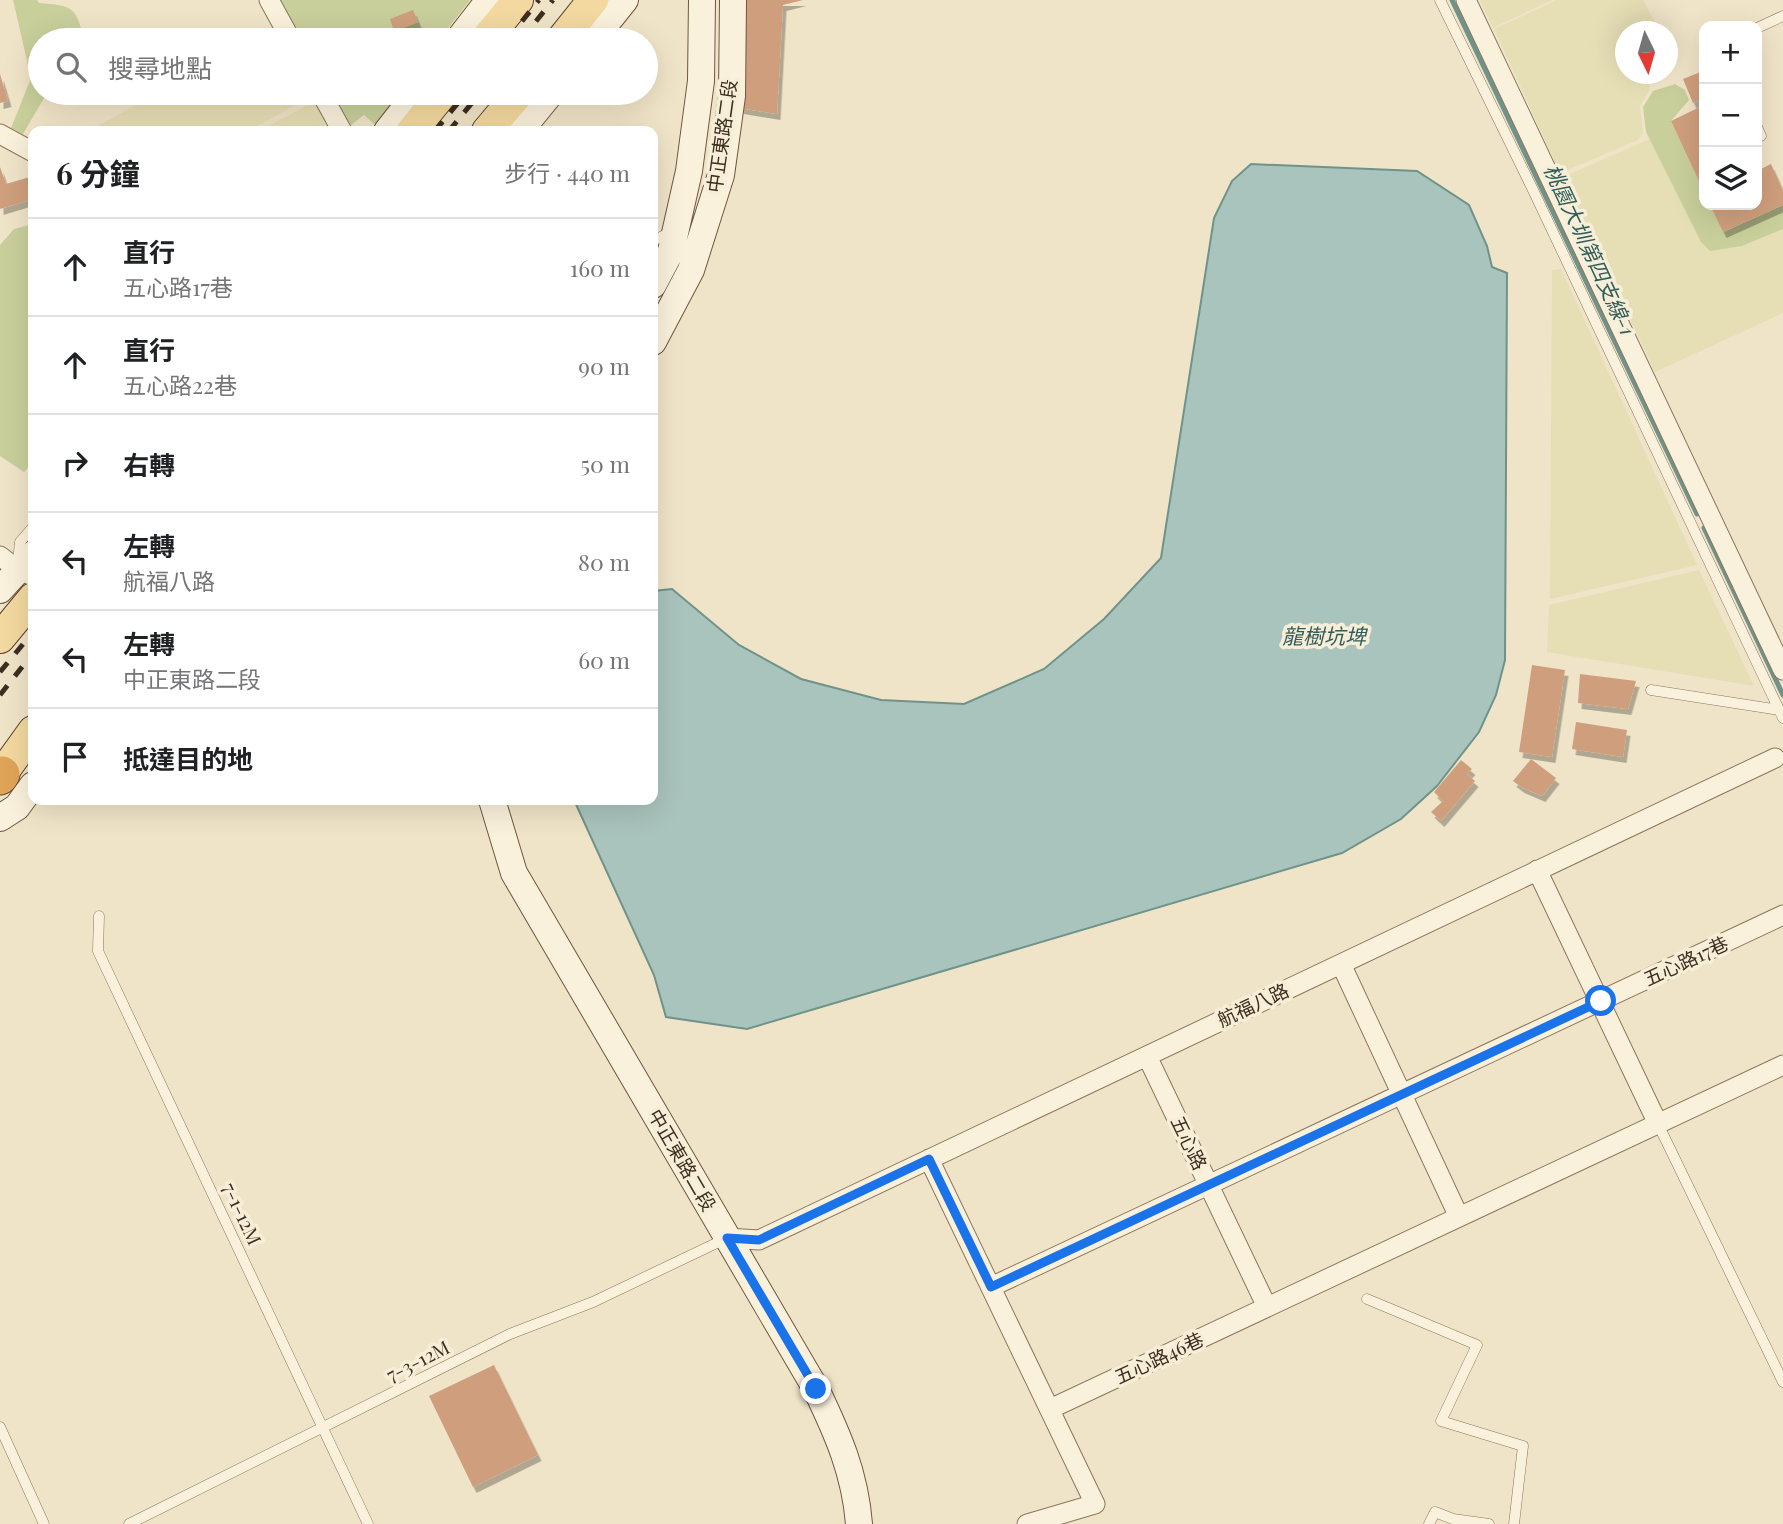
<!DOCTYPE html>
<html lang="zh-TW">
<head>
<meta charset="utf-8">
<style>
	body { margin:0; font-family:"Playfair Display","Noto Sans TC",serif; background:#f6f6f6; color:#202124 }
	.controls { position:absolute; right:21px; top:21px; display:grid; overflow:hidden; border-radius:14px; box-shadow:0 7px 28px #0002 }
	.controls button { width:63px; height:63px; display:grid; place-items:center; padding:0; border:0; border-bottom:2px solid #e0e0e0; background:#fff; color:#202124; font:35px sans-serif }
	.compass { position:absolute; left:1615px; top:21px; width:63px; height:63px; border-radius:50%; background:#fff; box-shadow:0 7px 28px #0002; rotate:175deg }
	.stop { position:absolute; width:21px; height:21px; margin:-16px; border:5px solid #1a73e8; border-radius:50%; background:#fff }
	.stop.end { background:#1a73e8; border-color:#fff; box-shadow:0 2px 7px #0008 }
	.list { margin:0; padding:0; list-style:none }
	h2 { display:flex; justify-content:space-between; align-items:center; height:91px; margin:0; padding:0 28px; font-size:30px }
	h2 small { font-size:23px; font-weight:400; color:#757577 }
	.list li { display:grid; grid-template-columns:46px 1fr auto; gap:21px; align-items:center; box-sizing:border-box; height:98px; padding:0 28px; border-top:2px solid #e0e0e0 }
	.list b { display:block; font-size:26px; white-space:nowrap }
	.list p { margin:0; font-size:23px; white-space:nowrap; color:#757577 }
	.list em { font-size:23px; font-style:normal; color:#757577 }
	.icon { flex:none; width:38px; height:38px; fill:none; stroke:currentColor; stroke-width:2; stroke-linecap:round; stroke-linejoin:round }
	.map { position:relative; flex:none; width:1783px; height:1524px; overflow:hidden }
	.search { position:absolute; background:#fff; box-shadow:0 7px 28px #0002; left:28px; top:28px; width:630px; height:77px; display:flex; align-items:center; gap:18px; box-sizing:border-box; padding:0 24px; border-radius:38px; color:#757577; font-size:26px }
	.panel { position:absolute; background:#fff; box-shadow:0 7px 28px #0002; left:28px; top:126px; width:630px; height:679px; border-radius:14px }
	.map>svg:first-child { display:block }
</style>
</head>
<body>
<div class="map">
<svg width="1783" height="1524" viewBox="0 0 1783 1524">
	<defs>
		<filter id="shadow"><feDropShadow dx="3.5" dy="6" stdDeviation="0" flood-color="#0004"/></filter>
	</defs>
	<rect width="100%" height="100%" fill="#f0e4c8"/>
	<!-- farmland -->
	<path fill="#e6deb5" d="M1480 0H1552L1493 28Z
		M1557 0H1643L1659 31 1626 32V74H1652L1649 91 1640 106 1643 133 1638 140 1560 173 1494 29Z
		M272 27 280 40H248Z
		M157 93H310L312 96 248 131H89Z
		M315 101 333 131H259Z
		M1650 139 1686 212 1742 246 1783 229V313L1655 372 1563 177Z
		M1561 269 1697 565 1550 599 1552 270Z
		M1699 570 1754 686 1547 652 1549 605Z"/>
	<!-- green -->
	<path fill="#c9cf9b" d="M13 0H37L39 3C73 6 76 6 84 40H40V93H47L23 134 11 128 31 78Z
		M280 0H470L439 40H302Z
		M1675 84 1685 90 1689 100 1671 121 1704 192V205H1710L1723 232 1783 205V229L1742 246 1710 251 1701 242 1646 132 1643 107 1653 91Z
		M331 93H400L375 125 364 115 350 126Z
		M33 224V463L24 472 0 456V245L14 229Z"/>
	<!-- water -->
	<path fill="#a9c4bc" stroke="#6f938a" stroke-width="2" d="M1251 164 1417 171 1469 205 1487 246 1492 267 1507 273 1505 660 1496 695 1479 732 1437 786 1401 819 1342 853 747 1029 666 1017 654 975 574 800H653V591L672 589 739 645 801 679 881 700 964 704 1044 669 1104 619 1161 558 1214 218 1232 181Z"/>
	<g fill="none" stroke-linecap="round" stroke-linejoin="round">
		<!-- stream -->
		<path stroke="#6f938a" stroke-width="5" d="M1452 0 1697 514
			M1704 528 1783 695"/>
	</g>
	<!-- building -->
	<path fill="#cf9f7d" filter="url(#shadow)" d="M744 0H803L783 5 777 114 740 108Z
		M413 10 418 22 394 31 390 19Z
		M1703 71 1704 98 1693 103 1683 79Z
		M0 74 8 101 0 103Z
		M1704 105V192L1671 121Z
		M1771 164 1783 191V205L1723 232 1710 205H1757V171Z
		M0 167 6 184 33 176V199L0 209Z
		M1532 665 1565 670 1552 757 1519 752Z
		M1580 674 1636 681 1628 709 1578 703Z
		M1576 722 1627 730 1623 757 1572 749Z
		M1531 759 1556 778 1542 796 1521 787 1513 781Z
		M1461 760 1472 769 1467 774 1475 781 1441 821 1431 812 1443 801 1434 792Z
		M494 1365 538 1455 473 1487 429 1396Z"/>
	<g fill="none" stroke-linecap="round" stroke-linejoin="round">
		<defs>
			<path id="service" d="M1440 0 1533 190 1783 718
				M1757 28 1783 16
				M1757 127 1761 136
				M653 241 671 232
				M18 561 20 542 33 527
				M1651 690 1780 710
				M99 916 98 951 368 1524
				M1658 1124 1783 1382
				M1367 1299 1477 1345 1441 1421 1523 1446 1514 1524
				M0 1427 44 1524
				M129 1524 510 1334 593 1302 727 1238
				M1429 1524 1435 1512 1453 1519 1489 1524"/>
			<path id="minor" d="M269 0 291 40
				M1466 0 1783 670
				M321 93 342 131
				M0 134 33 152
				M0 556 17 569 33 576
				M1537 870 1658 1124
				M1341 964 1459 1217
				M1147 1056 1267 1307
				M929 1159 1095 1504 1027 1524
				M727 1238 759 1240 1775 758
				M991 1287 1783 915
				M1050 1409 1783 1065"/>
			<path id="secondary" d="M458 40 489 0
				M593 40 625 0
				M387 131 417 93
				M520 131 551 93
				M653 285 671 251 689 171 701 81 702 0
				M653 342 691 270 721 175 732 96 733 0
				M0 590 33 554
				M492 800 514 873 816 1389C838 1435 855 1473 859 1524
				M0 818 17 807 33 785"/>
			<path id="primary" d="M485 40 518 0
				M561 40 593 0
				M412 131 443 93
				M487 131 519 93
				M0 638 33 598
				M0 777 33 731"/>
			<path id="motorway" d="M0 777 2 774"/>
		</defs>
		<!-- service casing -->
		<use href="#service" stroke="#8d765c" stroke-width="11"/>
		<!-- minor casing -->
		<use href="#minor" stroke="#8d765c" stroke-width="21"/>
		<!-- secondary casing -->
		<use href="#secondary" stroke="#6f573f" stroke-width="28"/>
		<!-- primary casing -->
		<use href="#primary" stroke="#5b4430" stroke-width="32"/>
		<!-- motorway casing -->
		<use href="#motorway" stroke="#5b4430" stroke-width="37"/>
		<!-- service -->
		<use href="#service" stroke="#faf1dc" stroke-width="10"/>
		<!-- minor -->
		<use href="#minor" stroke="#faf1dc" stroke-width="19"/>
		<!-- secondary -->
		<use href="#secondary" stroke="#faf1dc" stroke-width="26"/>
		<!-- primary -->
		<use href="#primary" stroke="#f3d9a0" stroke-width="30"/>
		<!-- motorway -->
		<use href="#motorway" stroke="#e0a458" stroke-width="35"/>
		<!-- rail -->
		<path stroke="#3d2e20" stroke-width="5" stroke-dasharray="12 12" stroke-linecap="butt" d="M507 40 539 0
			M521 40 553 0
			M435 131 466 93
			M449 131 480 93
			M0 672 33 632
			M0 695 33 653"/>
	</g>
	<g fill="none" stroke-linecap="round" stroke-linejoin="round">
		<!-- route -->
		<path stroke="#1a73e8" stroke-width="9" d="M816 1389 727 1238 759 1240 929 1159 991 1287 1601 1001"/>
	</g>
	<g text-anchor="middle" stroke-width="7" stroke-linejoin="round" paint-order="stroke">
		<!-- street labels -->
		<g font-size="19" fill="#3d2e20" stroke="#f7eed8">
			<text transform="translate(722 136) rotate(-82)" y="7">中正東路二段</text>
			<text transform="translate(1686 961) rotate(-25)" y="7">五心路17巷</text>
			<text transform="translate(1253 1005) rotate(-25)" y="7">航福八路</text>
			<text transform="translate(1189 1143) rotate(64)" y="7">五心路</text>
			<text transform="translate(682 1160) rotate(60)" y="7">中正東路二段</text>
			<text transform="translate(242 1214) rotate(65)" y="7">7-1-12M</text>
			<text transform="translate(1159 1358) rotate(-25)" y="7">五心路46巷</text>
			<text transform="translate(418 1361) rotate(-27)" y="7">7-3-12M</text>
		</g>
		<!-- water labels -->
		<g font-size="21" font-style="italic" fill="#2f5d5a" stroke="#f7eed8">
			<text transform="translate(1589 250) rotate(65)" y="7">桃園大圳第四支線-1</text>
			<text x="1324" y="644">龍樹坑埤</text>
		</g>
	</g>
</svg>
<div class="controls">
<button>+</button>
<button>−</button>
<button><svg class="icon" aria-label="layers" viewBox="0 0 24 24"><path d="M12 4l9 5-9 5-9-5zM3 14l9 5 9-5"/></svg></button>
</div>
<svg class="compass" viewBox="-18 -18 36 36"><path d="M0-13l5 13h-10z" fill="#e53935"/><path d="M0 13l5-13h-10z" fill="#757577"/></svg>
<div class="stop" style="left:1601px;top:1001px"></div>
<div class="stop end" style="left:816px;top:1389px"></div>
<div class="search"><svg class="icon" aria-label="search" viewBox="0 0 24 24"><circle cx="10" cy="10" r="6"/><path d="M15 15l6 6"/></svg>搜尋地點</div>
<section class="panel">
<h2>6 分鐘<small>步行 · 440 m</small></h2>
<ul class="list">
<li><svg class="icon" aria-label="ahead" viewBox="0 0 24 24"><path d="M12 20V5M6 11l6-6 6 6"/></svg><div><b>直行</b><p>五心路17巷</p></div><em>160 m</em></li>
<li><svg class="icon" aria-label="ahead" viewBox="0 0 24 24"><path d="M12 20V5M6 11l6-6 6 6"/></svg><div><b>直行</b><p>五心路22巷</p></div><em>90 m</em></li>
<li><svg class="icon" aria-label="right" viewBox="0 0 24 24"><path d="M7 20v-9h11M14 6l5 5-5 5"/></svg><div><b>右轉</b></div><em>50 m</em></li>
<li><svg class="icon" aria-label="left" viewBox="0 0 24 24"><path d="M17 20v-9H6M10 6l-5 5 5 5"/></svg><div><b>左轉</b><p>航福八路</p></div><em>80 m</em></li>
<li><svg class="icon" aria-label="left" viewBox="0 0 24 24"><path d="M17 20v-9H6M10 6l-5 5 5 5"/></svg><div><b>左轉</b><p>中正東路二段</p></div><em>60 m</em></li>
<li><svg class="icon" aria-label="arrive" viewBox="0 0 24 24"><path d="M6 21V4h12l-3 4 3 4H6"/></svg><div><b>抵達目的地</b></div></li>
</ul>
</section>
</div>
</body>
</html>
